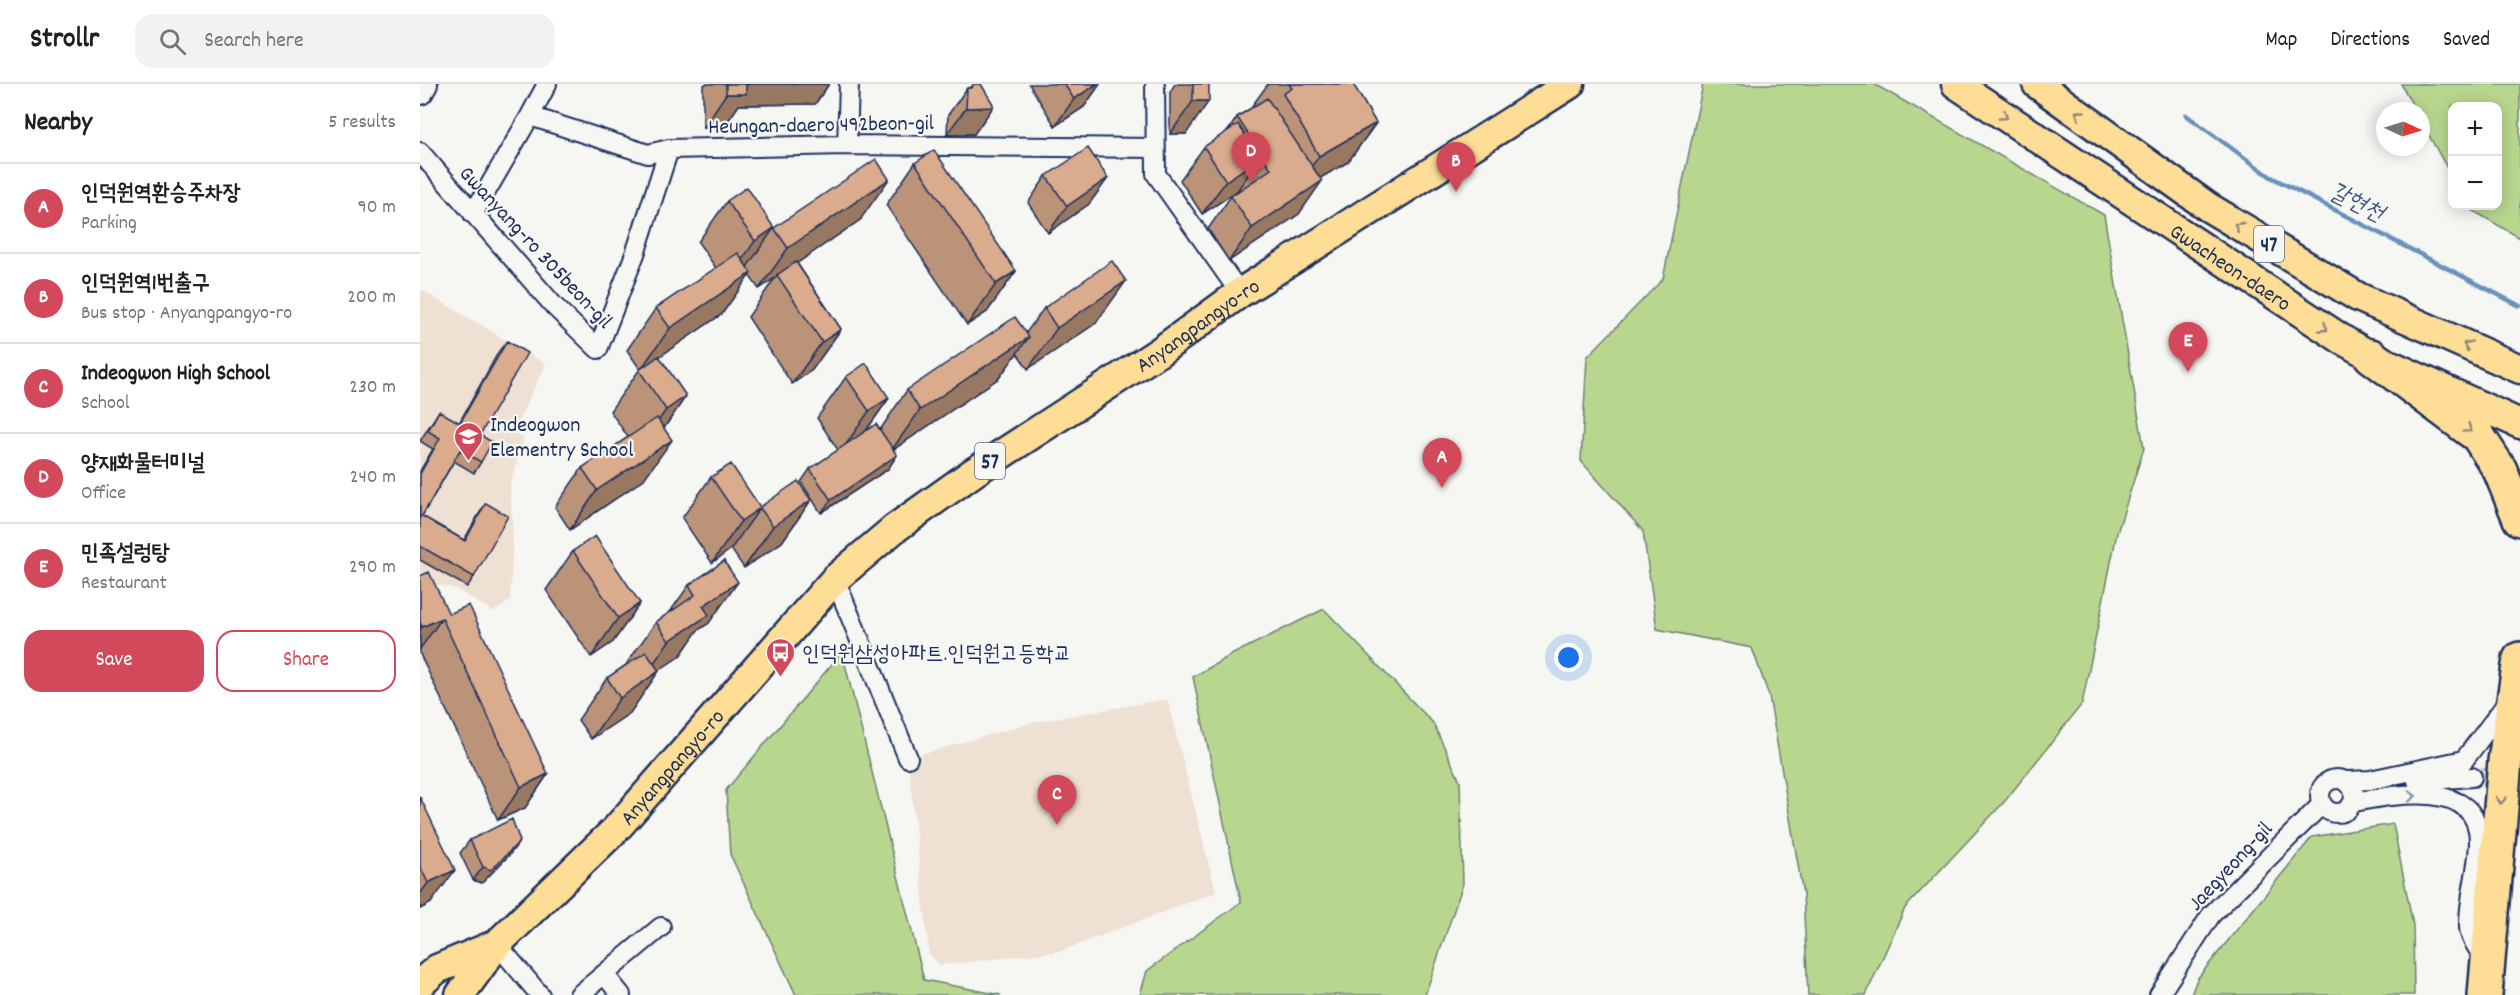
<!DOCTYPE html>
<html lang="en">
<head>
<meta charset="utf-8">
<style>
	body { margin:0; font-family:Dekko,"Poor Story",sans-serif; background:#f2f2f2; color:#202124 }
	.controls { position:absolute; right:18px; top:18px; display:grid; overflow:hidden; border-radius:12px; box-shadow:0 3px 15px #0003 }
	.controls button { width:54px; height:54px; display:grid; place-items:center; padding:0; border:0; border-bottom:2px solid #e0e0e0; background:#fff; color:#202124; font:30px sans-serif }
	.compass { position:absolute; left:1956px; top:18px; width:54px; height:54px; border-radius:50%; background:#fff; box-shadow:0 3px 15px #0003; rotate:94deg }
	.you { position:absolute; left:1149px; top:574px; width:21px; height:21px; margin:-15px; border:4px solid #fff; border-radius:50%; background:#1a73e8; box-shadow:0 0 0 9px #1a73e833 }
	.badge { display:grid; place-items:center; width:39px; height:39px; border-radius:50%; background:#d1495b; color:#fff; font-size:20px; font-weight:700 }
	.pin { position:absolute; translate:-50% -50px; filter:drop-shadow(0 2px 3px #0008) }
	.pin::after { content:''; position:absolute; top:32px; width:21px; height:18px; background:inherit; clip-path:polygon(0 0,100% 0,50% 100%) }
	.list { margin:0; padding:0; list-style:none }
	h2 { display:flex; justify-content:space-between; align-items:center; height:78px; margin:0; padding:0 24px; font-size:26px }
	h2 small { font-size:20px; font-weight:400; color:#757577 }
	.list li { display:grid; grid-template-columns:39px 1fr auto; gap:18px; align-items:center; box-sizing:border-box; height:90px; padding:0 24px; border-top:2px solid #e0e0e0 }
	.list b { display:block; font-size:22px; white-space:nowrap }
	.list p { margin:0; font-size:20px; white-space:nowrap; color:#757577 }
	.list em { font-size:20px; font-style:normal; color:#757577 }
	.actions { display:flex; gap:12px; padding:18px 24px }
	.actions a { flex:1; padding:14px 0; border:2px solid #d1495b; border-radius:18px; text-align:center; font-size:21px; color:#d1495b }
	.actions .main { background:#d1495b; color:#fff }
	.icon { flex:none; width:33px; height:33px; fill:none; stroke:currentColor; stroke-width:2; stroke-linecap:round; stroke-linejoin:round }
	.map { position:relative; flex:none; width:2100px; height:911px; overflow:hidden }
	header { display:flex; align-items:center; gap:36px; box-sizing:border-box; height:84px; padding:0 30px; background:#fff; border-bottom:2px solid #e0e0e0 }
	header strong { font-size:28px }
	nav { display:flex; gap:33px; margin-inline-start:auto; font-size:21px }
	.search { width:420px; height:54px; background:#f2f2f2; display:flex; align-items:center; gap:15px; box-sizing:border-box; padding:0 21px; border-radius:18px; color:#757577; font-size:22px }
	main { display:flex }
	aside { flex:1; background:#fff }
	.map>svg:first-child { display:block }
</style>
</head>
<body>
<header>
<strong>Strollr</strong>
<div class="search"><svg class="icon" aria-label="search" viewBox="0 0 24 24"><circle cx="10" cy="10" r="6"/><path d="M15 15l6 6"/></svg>Search here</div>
<nav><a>Map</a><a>Directions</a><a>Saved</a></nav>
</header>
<main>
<aside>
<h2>Nearby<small>5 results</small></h2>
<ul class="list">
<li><span class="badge">A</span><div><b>인덕원역환승주차장</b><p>Parking</p></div><em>90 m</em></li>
<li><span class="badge">B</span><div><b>인덕원역1번출구</b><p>Bus stop · Anyangpangyo-ro</p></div><em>200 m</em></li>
<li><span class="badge">C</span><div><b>Indeogwon High School</b><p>School</p></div><em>230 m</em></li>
<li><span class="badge">D</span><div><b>양재화물터미널</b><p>Office</p></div><em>240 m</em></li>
<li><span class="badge">E</span><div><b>민족설렁탕</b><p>Restaurant</p></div><em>290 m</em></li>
</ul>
<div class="actions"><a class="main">Save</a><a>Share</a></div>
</aside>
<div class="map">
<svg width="2100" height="911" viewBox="0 0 2100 911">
	<rect width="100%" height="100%" fill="#f6f6f2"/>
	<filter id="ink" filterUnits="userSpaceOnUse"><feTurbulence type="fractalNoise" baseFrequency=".0167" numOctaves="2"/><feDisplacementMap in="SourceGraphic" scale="12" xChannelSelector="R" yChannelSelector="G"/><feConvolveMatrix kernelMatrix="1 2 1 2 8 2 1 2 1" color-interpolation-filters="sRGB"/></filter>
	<g filter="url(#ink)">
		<!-- built -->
		<path fill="#eee0d3" d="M0 205 126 280 93 348 104 354 90 401 93 450 90 517 74 528 34 504 0 498Z
			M747 615 796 808 641 867 520 881 509 870 488 674 614 638Z"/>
		<!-- green -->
		<path fill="#b8d68e" stroke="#6a8276" stroke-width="1.5" d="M1283 0H1454L1684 131 1724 364 1697 449 1662 620 1585 717 1485 824 1446 911H1388L1383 810 1349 612 1332 564 1237 545 1223 447 1161 377 1167 273 1243 195Z
			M1981 0H2100V154L2050 125 2048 122H2078V22H2032V93L2001 37V27H1996Z
			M904 525 1013 639 1040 697 1043 800 1005 911H720L727 887 821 818 773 593 813 570Z
			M422 568 504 896 581 911H376L310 770 306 706Z
			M1973 740 1993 841 1994 911H1771L1777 895 1892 753Z"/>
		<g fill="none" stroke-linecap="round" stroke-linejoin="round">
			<!-- stream -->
			<path stroke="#6792bc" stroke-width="4.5" d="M1766 31 1851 93 2100 222"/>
			<!-- street-tunnel -->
			<path stroke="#caced4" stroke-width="18" stroke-dasharray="18 9" stroke-linecap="butt" d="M2052 693 2092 692"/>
			<defs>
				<path id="street" d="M127 0 110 32 228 70 249 65 427 61 735 64
					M735 0 736 90 820 209
					M427 61 429 0
					M0 68 135 223 178 265 215 170 249 65
					M53 130 110 32
					M415 495 488 674
					M1900 712a17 17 0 1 1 34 0a17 17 0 1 1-34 0Z
					M1927 697 1950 696 2044 676 2087 619
					M1997 697 2052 693
					M1934 718C1973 711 2058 694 2059 756 2059 785 2048 815 2049 843 2049 854 2060 867 2065 876
					M77 860 120 911
					M184 890 201 911
					M159 911 241 843
					M1739 911 1791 831 1902 720"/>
				<path id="secondary" d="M0 7 4 0"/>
				<g id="primary">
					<path id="s1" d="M1536 0 1923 256 1951 272 2100 340"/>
					<path d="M1617 0 1788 123 1938 213 2100 285"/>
					<path d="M0 900 17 885 77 860"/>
					<path id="s2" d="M40 911 77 860 196 745 415 495 474 445 554 388 739 268 820 209 1150 0"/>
				</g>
				<path id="highway" d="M1951 272 2058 352 2080 386 2100 435
					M2065 911 2085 677 2100 575"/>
			</defs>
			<!-- street casing -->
			<use href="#street" stroke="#1b2f5e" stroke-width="22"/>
			<!-- secondary casing -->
			<use href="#secondary" stroke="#1b2f5e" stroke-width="30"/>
			<!-- primary casing -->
			<use href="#primary" stroke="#1b2f5e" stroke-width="33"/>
			<!-- highway casing -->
			<use href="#highway" stroke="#1b2f5e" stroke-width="38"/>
			<!-- street -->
			<use href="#street" stroke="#f6f6f2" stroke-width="18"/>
			<!-- secondary -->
			<use href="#secondary" stroke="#f6f6f2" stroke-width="26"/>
			<!-- primary -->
			<use href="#primary" stroke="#fedd96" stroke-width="28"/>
			<!-- highway -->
			<use href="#highway" stroke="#fedd96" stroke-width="33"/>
		</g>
		<!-- wall -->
		<path fill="#bb9378" stroke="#1b2f5e" stroke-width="1.5" d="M285 0H409L395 20 319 21 303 44H283V3Z
			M609 0H680L664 23 635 42Z
			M755 0H789L766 50H750V8Z
			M848 0H933L956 39 928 78 900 94 879 130 809 177 788 145 811 112 820 106 819 104 817 107 782 130 760 96 784 63 808 47 817 33 833 23 832 22Z
			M553 1 573 23 554 50H527L528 31 547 4H550Z
			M495 79 596 187 567 228 547 241 466 121Z
			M626 92 688 94 669 120 628 149 608 119Z
			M307 117 354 144 440 136 377 179 421 245 392 286 372 300 328 233 355 194 339 205 329 191 302 230 239 273 266 312 244 344 224 395 150 446 135 423 162 384 208 353 190 327 220 285 207 266 236 224 296 184 278 158Z
			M624 224 676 239 608 285 597 269 579 294 473 366 477 371 468 385 401 429 381 398 390 385 418 366 397 334 426 293 469 314 445 348 460 346 487 306 606 249Z
			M87 257 60 351 61 378 54 389 34 377 2 432 44 456 59 430 66 419 54 493 47 503 0 476V387L13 365 0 357 19 327 39 339 79 267Z
			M291 393 340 423 391 416 362 458 324 484 311 465 292 479 262 434Z
			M153 467 220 519 193 558 171 573 126 506Z
			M304 477 289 539 277 547 260 572 238 586 210 629 171 655 158 636 187 594 207 580V579L236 538 250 528 269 501Z
			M0 492 29 530 128 690 105 724 78 736 0 570Z
			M0 713 11 819 0 825Z
			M50 756 90 770 62 799 53 796 40 769Z"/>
		<!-- shaded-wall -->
		<path fill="#997862" stroke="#1b2f5e" stroke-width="1.5" d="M328 0H409L395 20 319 21 303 44H283L306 10H320Z
			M677 0H680L664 23 635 42 654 15Z
			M773 17H789L766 50H750Z
			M573 23 554 50H527L546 24Z
			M956 39 928 78 871 111 899 72Z
			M840 74 817 107 782 130 806 97Z
			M688 94 669 120 628 149 647 122Z
			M469 95 440 136 357 193V191L355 194 339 205 368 164Z
			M902 97 879 130 809 177 832 144Z
			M354 144 325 186 306 199 335 157Z
			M596 187 567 228 547 241 576 200Z
			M331 189 302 230 221 285 250 244Z
			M706 197 676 239 608 285 637 244Z
			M421 245 392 286 372 300 402 258Z
			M609 253 579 294 471 367 500 326Z
			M266 312 237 354 217 367 246 326Z
			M469 314 440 355 420 369 449 327Z
			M252 356 224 395 150 446 177 406Z
			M477 371 468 385 401 429 411 416Z
			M391 416 362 458 324 484 353 442Z
			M340 424 311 465 292 479 321 437Z
			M318 498 289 539 277 547 260 572 220 599 249 557 283 522Z
			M220 519 193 558 171 573 198 534Z
			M22 534 0 565V546L2 543Z
			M239 587 210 629 171 655 200 614Z
			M128 690 105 724 78 736 101 703Z
			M100 757 90 770 62 799 53 796 63 783Z
			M35 786 11 819 0 825V810L8 799Z"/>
		<!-- building -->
		<path fill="#daab8c" stroke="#1b2f5e" stroke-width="1.5" d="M306 0H326V10H306Z
			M554 0H561L573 20V23L546 24 547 4H552L553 1Z
			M644 0H677L654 15Z
			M773 0H789V17H773Z
			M869 0H933L956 39 899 72 863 10 872 4Z
			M847 14 902 97 832 144 811 112 851 85 817 33Z
			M818 40 840 74 806 97 784 63Z
			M668 64 688 94 647 122 626 92Z
			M514 66 596 187 576 200 495 79Z
			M456 75 469 95 368 164 354 144Z
			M327 103 354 144 335 157 307 117Z
			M318 169 331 189 250 244 236 224Z
			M692 177 706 197 637 244 624 224Z
			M376 178 421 245 402 258 357 191Z
			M595 233 609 253 500 326 487 306Z
			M87 257 107 269 60 351 72 358 61 378 40 366 2 432 45 457 66 419 88 432 54 493 0 462V390L20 354 8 347 19 327 40 339Z
			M239 272 266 312 246 326 219 286Z
			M446 279 469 314 449 327 426 293Z
			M237 334 252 356 177 406 162 384Z
			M456 340 477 371 411 416 390 385Z
			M311 380 340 423 378 397 391 416 353 442 340 424 321 437 291 393Z
			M175 452 220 519 198 534 153 467Z
			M304 477 318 498 283 522 289 531 249 557 236 538 275 511 269 501Z
			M9 488 29 530 49 521 128 690 101 703 22 534 2 543 0 538V492Z
			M226 568 239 587 200 614 187 594Z
			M0 713 35 786 8 799 0 782Z
			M92 735 100 757 71 786 63 783 50 756Z"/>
		<!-- one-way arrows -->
		<defs><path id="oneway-chevron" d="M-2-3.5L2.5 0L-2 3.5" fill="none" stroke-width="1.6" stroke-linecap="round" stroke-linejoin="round" transform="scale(1.5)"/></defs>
		<g stroke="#8c867a">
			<use href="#oneway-chevron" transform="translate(1659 30) rotate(-144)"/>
			<use href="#oneway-chevron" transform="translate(1584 32) rotate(34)"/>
			<use href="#oneway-chevron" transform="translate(1818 142) rotate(-149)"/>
			<use href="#oneway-chevron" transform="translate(1904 244) rotate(33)"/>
			<use href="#oneway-chevron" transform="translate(2047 261) rotate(-156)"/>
			<use href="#oneway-chevron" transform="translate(2048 345) rotate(35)"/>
			<use href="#oneway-chevron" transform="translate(2081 716) rotate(95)"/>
		</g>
		<use stroke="#8892a8" href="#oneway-chevron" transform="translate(1992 712) rotate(-2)"/>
	</g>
	<!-- icons -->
	<defs>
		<symbol id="school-pin" viewBox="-11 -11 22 30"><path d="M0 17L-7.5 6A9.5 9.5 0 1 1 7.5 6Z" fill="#d1495b" stroke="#f6f6f2"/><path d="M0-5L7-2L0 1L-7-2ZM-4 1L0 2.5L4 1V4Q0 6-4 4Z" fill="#fff"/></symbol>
		<symbol id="bus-pin" viewBox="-11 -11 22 30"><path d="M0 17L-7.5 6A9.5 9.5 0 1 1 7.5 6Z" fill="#d1495b" stroke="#f6f6f2"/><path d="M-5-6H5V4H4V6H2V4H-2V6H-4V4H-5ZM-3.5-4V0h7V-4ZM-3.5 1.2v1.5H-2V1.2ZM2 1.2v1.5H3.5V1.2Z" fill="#fff"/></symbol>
	</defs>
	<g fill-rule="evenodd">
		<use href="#school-pin" x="32" y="336" width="33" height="45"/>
		<use href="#bus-pin" x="344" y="552" width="33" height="45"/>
	</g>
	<g text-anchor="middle" stroke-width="4.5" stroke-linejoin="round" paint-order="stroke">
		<!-- shield labels -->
		<g fill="#f6f6f2" stroke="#5d6b8a" stroke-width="1.5">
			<rect x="1834" y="142" width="30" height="36" rx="4.5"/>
			<rect x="555" y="359" width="30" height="36" rx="4.5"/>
		</g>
		<g font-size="21" font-weight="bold" fill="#1b2f5e">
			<text x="1849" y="167">47</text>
			<text x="570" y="384">57</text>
		</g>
		<!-- street labels -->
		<g font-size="22" fill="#1b2f5e" stroke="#f6f6f2">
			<text transform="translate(401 39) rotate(-1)" y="8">Heungan-daero 492beon-gil</text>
			<text transform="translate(117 162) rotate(47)" y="8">Gwanyang-ro 305beon-gil</text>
			<text dy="8" stroke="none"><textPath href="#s1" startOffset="330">Gwacheon-daero</textPath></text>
			<text dy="8" stroke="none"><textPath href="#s2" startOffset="1004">Anyangpangyo-ro</textPath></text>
			<text dy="8" stroke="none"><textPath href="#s2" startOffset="312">Anyangpangyo-ro</textPath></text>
			<text transform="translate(1809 781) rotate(-47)" y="8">Jaegyeong-gil</text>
		</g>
		<!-- poi labels -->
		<g font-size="22" fill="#1b2f5e" stroke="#f6f6f2" text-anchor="start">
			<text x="70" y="347">Indeogwon<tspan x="70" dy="25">Elementry School</tspan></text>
			<text x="382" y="576">인덕원삼성아파트.인덕원고등학교</text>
		</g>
		<!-- water labels -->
		<g font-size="24" font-style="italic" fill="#3b5885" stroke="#f6f6f2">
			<text transform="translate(1937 117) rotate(27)" y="8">갈현천</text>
		</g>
	</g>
</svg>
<div class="controls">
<button>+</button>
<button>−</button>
</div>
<svg class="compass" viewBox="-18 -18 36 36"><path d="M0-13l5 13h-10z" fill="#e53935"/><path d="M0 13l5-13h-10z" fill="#757577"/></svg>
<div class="you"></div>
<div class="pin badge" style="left:1022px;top:404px">A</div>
<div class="pin badge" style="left:1036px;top:108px">B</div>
<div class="pin badge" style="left:637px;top:741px">C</div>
<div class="pin badge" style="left:831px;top:98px">D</div>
<div class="pin badge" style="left:1768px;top:288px">E</div>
</div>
</main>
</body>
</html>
